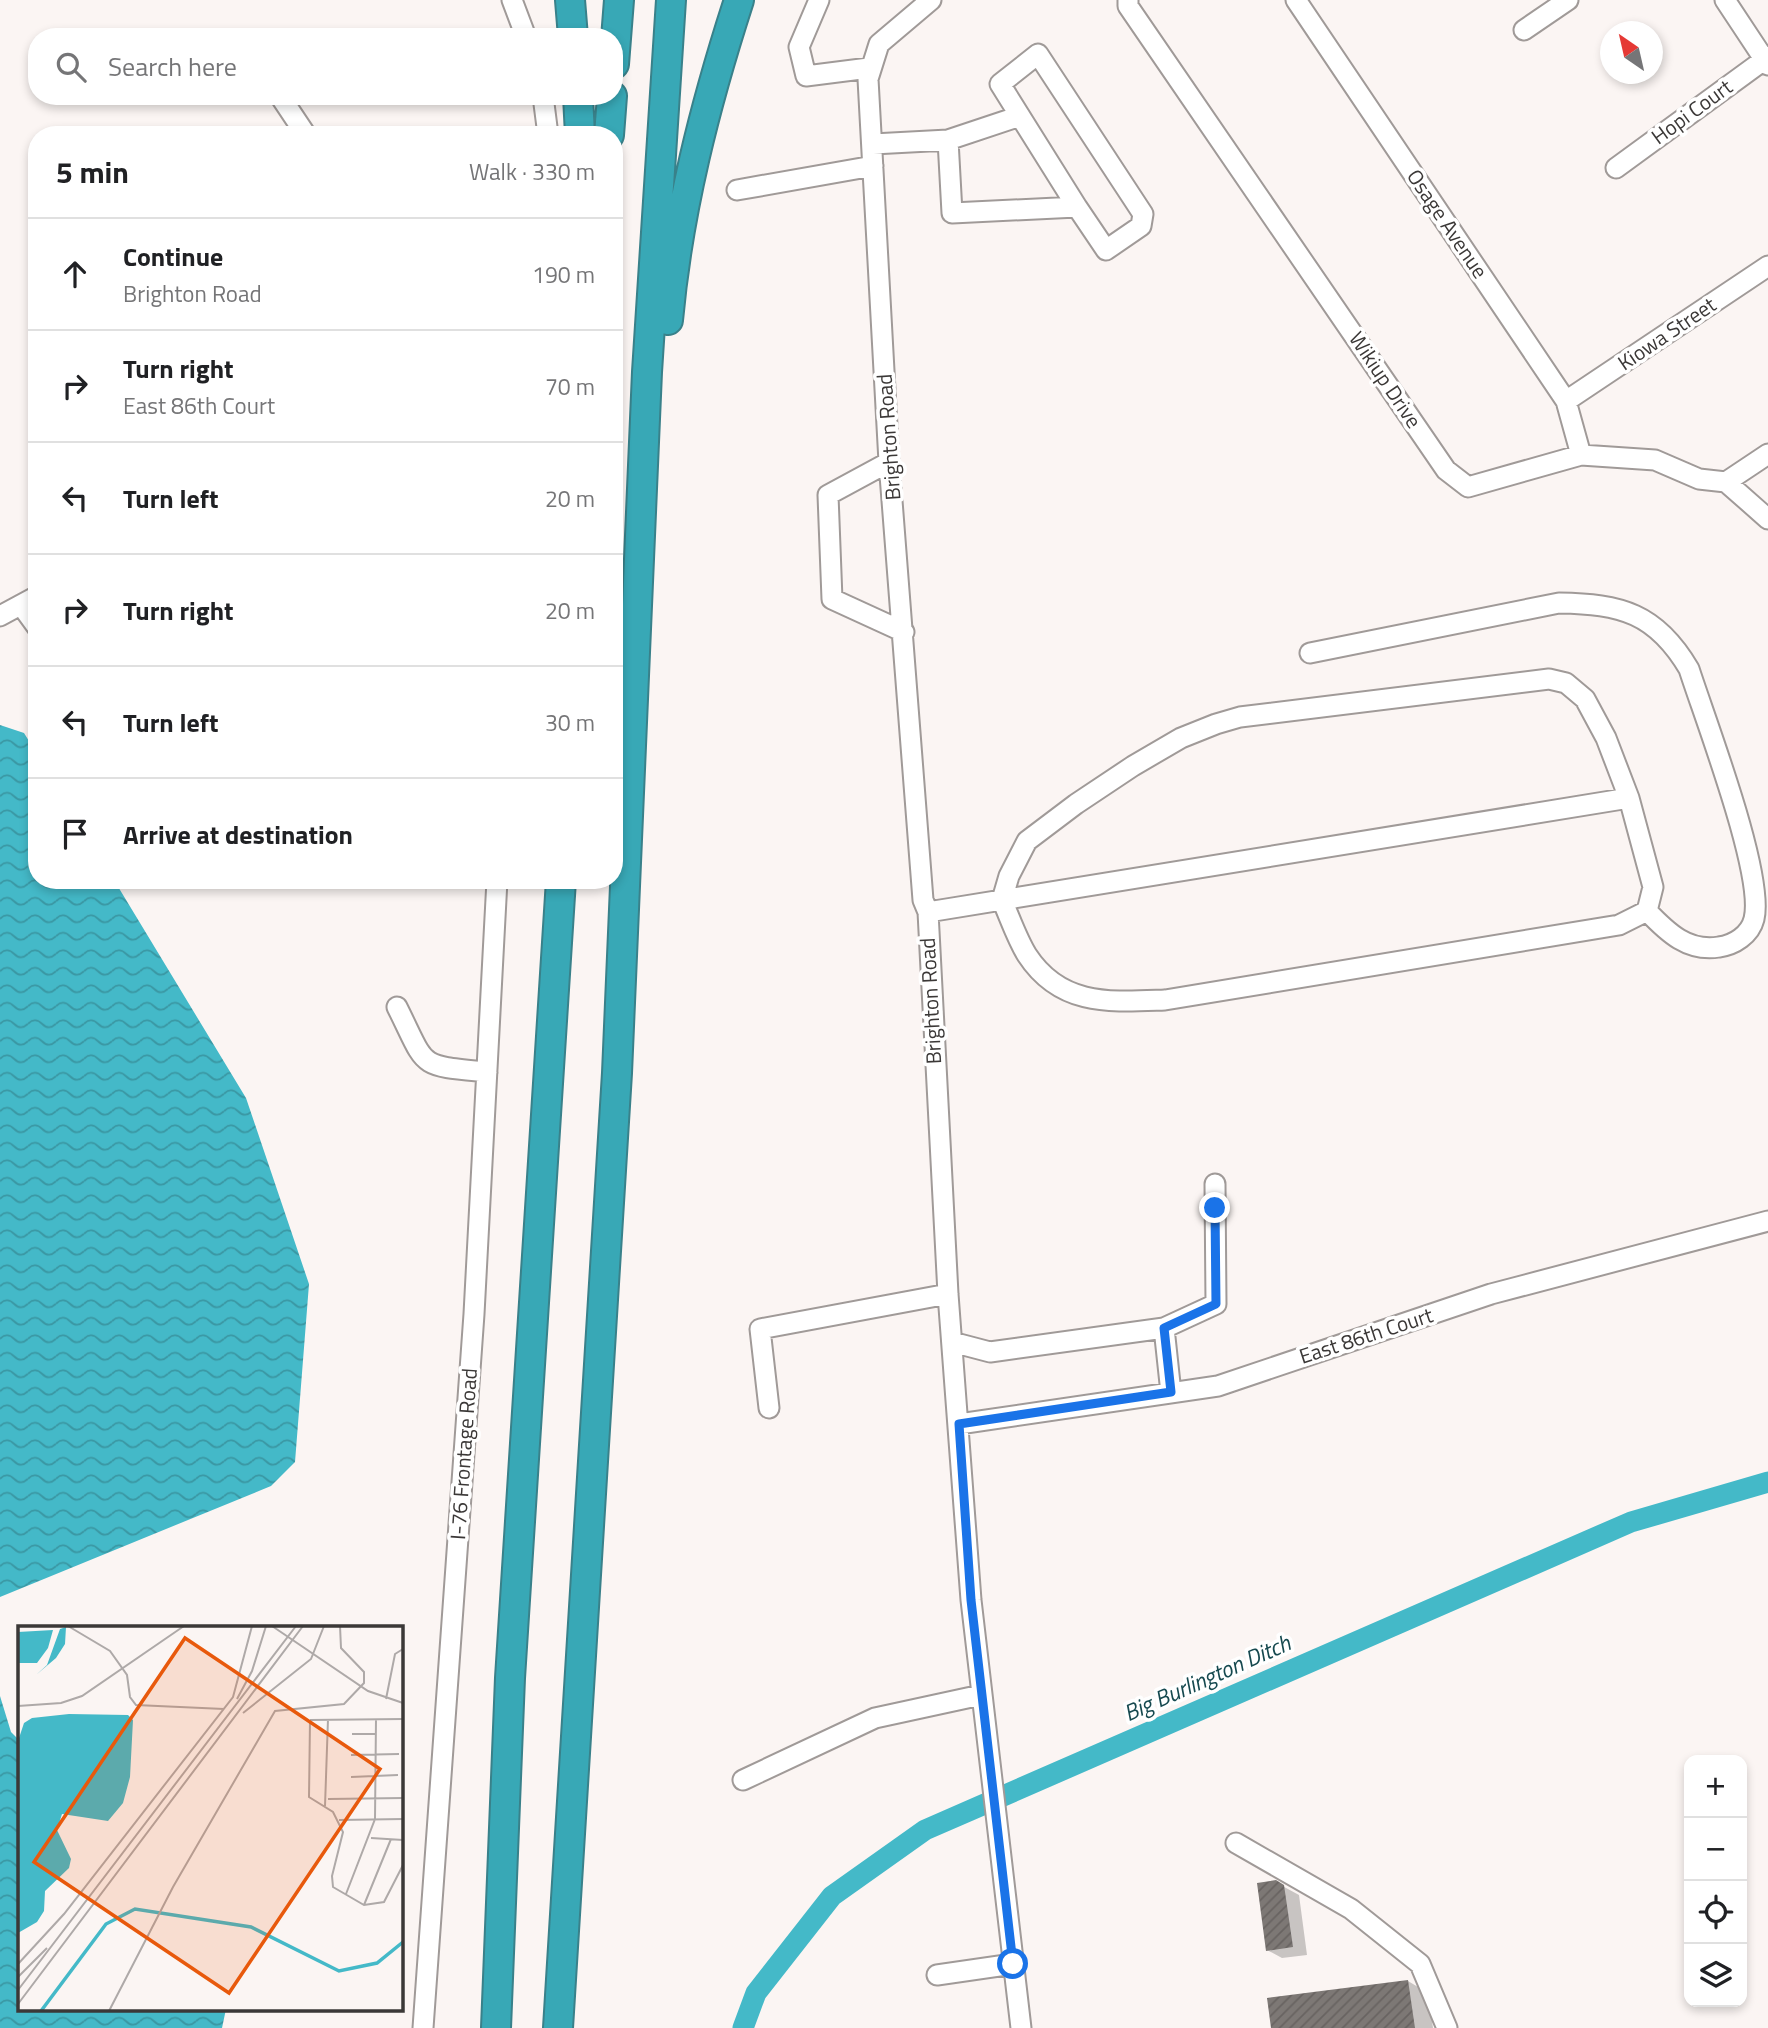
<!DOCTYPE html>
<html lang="en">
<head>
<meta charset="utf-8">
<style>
	body { margin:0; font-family:"Titillium Web",sans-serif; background:#f2f2f2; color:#202124 }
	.controls { position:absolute; right:21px; bottom:21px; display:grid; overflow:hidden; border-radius:14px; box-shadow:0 4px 10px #0003 }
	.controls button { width:63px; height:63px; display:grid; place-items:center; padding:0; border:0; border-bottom:2px solid #e0e0e0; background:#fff; color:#202124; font:35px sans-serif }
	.compass { position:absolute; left:1600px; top:21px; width:63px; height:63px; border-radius:50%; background:#fff; box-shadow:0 4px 10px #0003; rotate:326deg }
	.stop { position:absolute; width:21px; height:21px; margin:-16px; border:5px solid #1a73e8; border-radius:50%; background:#fff }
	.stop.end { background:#1a73e8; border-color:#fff; box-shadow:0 2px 7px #0008 }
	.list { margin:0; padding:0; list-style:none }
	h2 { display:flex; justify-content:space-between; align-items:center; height:91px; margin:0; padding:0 28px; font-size:30px }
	h2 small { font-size:23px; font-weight:400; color:#757577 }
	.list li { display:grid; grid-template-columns:46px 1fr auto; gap:21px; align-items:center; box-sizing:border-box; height:112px; padding:0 28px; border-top:2px solid #e0e0e0 }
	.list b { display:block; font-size:26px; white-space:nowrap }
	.list p { margin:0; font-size:23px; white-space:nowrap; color:#757577 }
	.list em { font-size:23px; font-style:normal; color:#757577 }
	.icon { flex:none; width:38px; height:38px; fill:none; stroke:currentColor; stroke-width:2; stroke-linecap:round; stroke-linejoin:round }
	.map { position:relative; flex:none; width:1768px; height:2028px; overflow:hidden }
	.search { position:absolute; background:#fff; box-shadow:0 4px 10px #0003; left:28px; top:28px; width:595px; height:77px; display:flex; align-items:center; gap:18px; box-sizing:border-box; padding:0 24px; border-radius:28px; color:#757577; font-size:26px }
	.panel { position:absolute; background:#fff; box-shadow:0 4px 10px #0003; left:28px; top:126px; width:595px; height:763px; border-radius:28px }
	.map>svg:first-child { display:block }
</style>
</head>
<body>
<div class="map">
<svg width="1768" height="2028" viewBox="0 0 1768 2028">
	<defs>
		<pattern id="water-waves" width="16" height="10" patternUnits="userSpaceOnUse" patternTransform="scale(1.75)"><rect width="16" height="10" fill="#44b9c8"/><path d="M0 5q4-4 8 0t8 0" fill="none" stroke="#3a97a3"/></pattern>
		<pattern id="building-hatch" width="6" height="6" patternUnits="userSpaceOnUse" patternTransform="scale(1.75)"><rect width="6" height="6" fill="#7d7875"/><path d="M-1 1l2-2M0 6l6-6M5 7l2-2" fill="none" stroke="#686361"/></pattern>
	</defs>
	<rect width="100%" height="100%" fill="#fbf5f3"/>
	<!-- water -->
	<path fill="url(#water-waves)" d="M0 725 24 733 37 754V880H114L246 1098 309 1284 295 1462 271 1486 0 1597Z
		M0 1696 11 1732 19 1740V2009H226L222 2028H0Z"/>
	<!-- shadow -->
	<path fill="#0003" d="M1275 1882 1299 1895 1307 1955 1282 1958 1267 1950Z
		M1408 1981 1428 1993 1433 2028H1272Z"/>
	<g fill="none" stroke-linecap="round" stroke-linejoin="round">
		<!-- canal -->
		<path stroke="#44b9c8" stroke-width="21" d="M743 2028 756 1993 832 1896 925 1830 1631 1522 1768 1482"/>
	</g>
	<!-- building -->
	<path fill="url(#building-hatch)" d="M1276 1880 1284 1885 1293 1947 1266 1951 1257 1883Z
		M1408 1980 1415 2028H1271L1267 1998Z"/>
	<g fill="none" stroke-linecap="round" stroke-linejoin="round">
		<defs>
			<path id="minor" d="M512 0 526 37
				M819 0 799 47 806 76 869 68
				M931 0 879 44 868 79 889 462 923 900 928 912 948 1294 971 1600 1021 2028
				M1128 0V6L1446 470 1468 487 1581 455 1655 460 1699 479 1726 482 1768 519
				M1296 0 1566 401 1581 455
				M1725 0 1768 65
				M1524 30 1568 0
				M280 96 306 135
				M543 96 548 135
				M948 140 1020 116
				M873 144 948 140 952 213 1077 207 1106 250 1141 226 1143 214 1038 54 1000 84 1077 207
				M1616 168 1768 57
				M737 190 873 166
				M1566 401 1768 266
				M889 462 828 495 832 599 904 632
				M1726 482 1768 454
				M21 605 37 627
				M0 616 37 596
				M1310 653 1559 603C1621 604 1656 613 1689 669 1705 719 1765 875 1754 919 1750 935 1734 945 1719 947 1688 952 1668 933 1647 911
				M1549 679 1566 683 1585 699 1606 738 1629 798 1653 887 1647 911 1619 925 1165 1000C1111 1002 1061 1007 1027 955 1017 939 1010 918 1002 900L1009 876 1027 841 1076 804 1133 766 1181 738 1216 724 1240 717Z
				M928 912 1629 798
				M397 1007C428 1069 416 1065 487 1072
				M1164 1328 1216 1304 1215 1184
				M952 1342 990 1352 1164 1328 1171 1393
				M769 1408 760 1329 948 1294
				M959 1424 1218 1386 1491 1294 1768 1221
				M743 1780 875 1718 981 1695
				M1236 1843 1351 1909 1420 1964 1447 2028
				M937 1975 1013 1964
				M423 2028 474 1314 497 880"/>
			<path id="highway" d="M570 0 573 37
				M614 64 619 0
				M578 96 580 135
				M609 135 612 96
				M668 320C678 210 705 105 739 0
				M496 2028 510 1678 561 880
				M558 2028 617 1073 647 372 671 0"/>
		</defs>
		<!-- minor casing -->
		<use href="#minor" stroke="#a09a98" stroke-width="23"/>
		<!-- highway casing -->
		<use href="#highway" stroke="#39818a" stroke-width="32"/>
		<!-- minor -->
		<use href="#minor" stroke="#fff" stroke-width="19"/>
		<!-- highway -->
		<use href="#highway" stroke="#38a8b6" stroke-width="28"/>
	</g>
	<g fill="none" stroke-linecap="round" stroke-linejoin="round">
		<!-- route -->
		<path stroke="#1a73e8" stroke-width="9" d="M1013 1964 971 1600 959 1424 1171 1392 1164 1328 1216 1304 1215 1208"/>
	</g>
	<g text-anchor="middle" stroke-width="7" stroke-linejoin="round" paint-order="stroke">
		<!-- street labels -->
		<g font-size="21" fill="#3b3837" stroke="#fff">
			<text transform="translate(1692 112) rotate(-36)" y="7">Hopi Court</text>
			<text transform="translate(1447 224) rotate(56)" y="7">Osage Avenue</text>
			<text transform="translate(1667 334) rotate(-34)" y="7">Kiowa Street</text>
			<text transform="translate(1385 380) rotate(56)" y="7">Wikiup Drive</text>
			<text transform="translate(889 437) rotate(-94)" y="7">Brighton Road</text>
			<text transform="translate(931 1001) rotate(-93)" y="7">Brighton Road</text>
			<text transform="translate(1366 1336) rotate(-18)" y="7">East 86th Court</text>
			<text transform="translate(464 1454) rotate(-86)" y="7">I-76 Frontage Road</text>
		</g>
		<!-- water labels -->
		<g font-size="23" font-style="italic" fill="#16494f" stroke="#fff">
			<text transform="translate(1207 1678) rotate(-24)" y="8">Big Burlington Ditch</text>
		</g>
	</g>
	<!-- overview -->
	<g transform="translate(18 1626)">
		<rect width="385" height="385" fill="#fbf5f3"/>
		<path d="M48 1 47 18 38 32 18 49 29 39 42 3ZM35 4 30 22 19 37H0V6ZM51 88 110 89 115 94 112 151 105 177 90 195 44 188 39 204 53 233 51 242 27 265 26 285 19 296 0 307V115L6 97 14 92Z" fill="#44b9c8"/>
		<path fill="none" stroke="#44b9c8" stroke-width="3.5" d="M23 385 88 298 117 283 233 301 321 345 359 337 385 316"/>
		<path fill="none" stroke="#aea9a8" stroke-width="2" d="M50 0 92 25 109 49 112 71 118 79 206 83M254 0 350 65 385 77M219 73 234 45 248 0M368 73 377 28 385 23M0 80 43 77 64 70 166 0M225 87 293 33 306 0M292 94 291 171 315 186 325 206 314 250 315 261 346 279 366 276 385 239M292 94 385 93M334 108H357M333 129 381 128M333 151 380 149M310 173 385 172M307 180 310 93M321 194 385 193M353 212 385 214M328 268 357 193 358 93M346 279 373 213M0 338 46 288 215 71 234 0M0 351 29 322M0 364 278 0M0 378 285 0M91 385 155 261 257 85 326 78 346 57V46L323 22 322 0"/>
		<path fill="#e8590c" fill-opacity="0.15" stroke="#e8590c" stroke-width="3.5" d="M167 12 362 143 211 367 16 236Z"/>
		<rect width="385" height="385" fill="none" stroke="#3b3837" stroke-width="3.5"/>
	</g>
</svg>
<div class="controls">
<button>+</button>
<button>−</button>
<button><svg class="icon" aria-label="locate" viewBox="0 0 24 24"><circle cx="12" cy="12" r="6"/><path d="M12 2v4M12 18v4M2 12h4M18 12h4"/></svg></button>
<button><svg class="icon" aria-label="layers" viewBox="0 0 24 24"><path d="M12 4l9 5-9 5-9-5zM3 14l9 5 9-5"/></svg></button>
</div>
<svg class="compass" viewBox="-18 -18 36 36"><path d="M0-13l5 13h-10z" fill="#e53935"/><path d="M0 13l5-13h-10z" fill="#757577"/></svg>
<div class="stop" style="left:1013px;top:1964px"></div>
<div class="stop end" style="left:1215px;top:1208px"></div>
<div class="search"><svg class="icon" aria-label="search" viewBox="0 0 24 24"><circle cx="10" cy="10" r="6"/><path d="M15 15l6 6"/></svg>Search here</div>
<section class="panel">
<h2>5 min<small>Walk · 330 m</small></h2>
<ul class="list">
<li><svg class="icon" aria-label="ahead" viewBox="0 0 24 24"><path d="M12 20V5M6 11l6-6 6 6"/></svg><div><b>Continue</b><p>Brighton Road</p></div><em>190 m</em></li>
<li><svg class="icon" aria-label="right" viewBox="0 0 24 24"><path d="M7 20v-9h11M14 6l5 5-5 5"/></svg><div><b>Turn right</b><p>East 86th Court</p></div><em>70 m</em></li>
<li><svg class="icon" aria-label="left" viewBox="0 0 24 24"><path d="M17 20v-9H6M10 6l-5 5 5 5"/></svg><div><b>Turn left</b></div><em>20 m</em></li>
<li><svg class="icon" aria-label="right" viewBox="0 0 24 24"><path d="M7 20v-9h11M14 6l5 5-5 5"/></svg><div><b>Turn right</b></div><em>20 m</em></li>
<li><svg class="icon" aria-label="left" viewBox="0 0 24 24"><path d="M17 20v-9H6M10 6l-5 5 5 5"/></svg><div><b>Turn left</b></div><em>30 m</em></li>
<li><svg class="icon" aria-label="arrive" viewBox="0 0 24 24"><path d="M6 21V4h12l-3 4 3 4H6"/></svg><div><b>Arrive at destination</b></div></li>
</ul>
</section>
</div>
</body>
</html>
